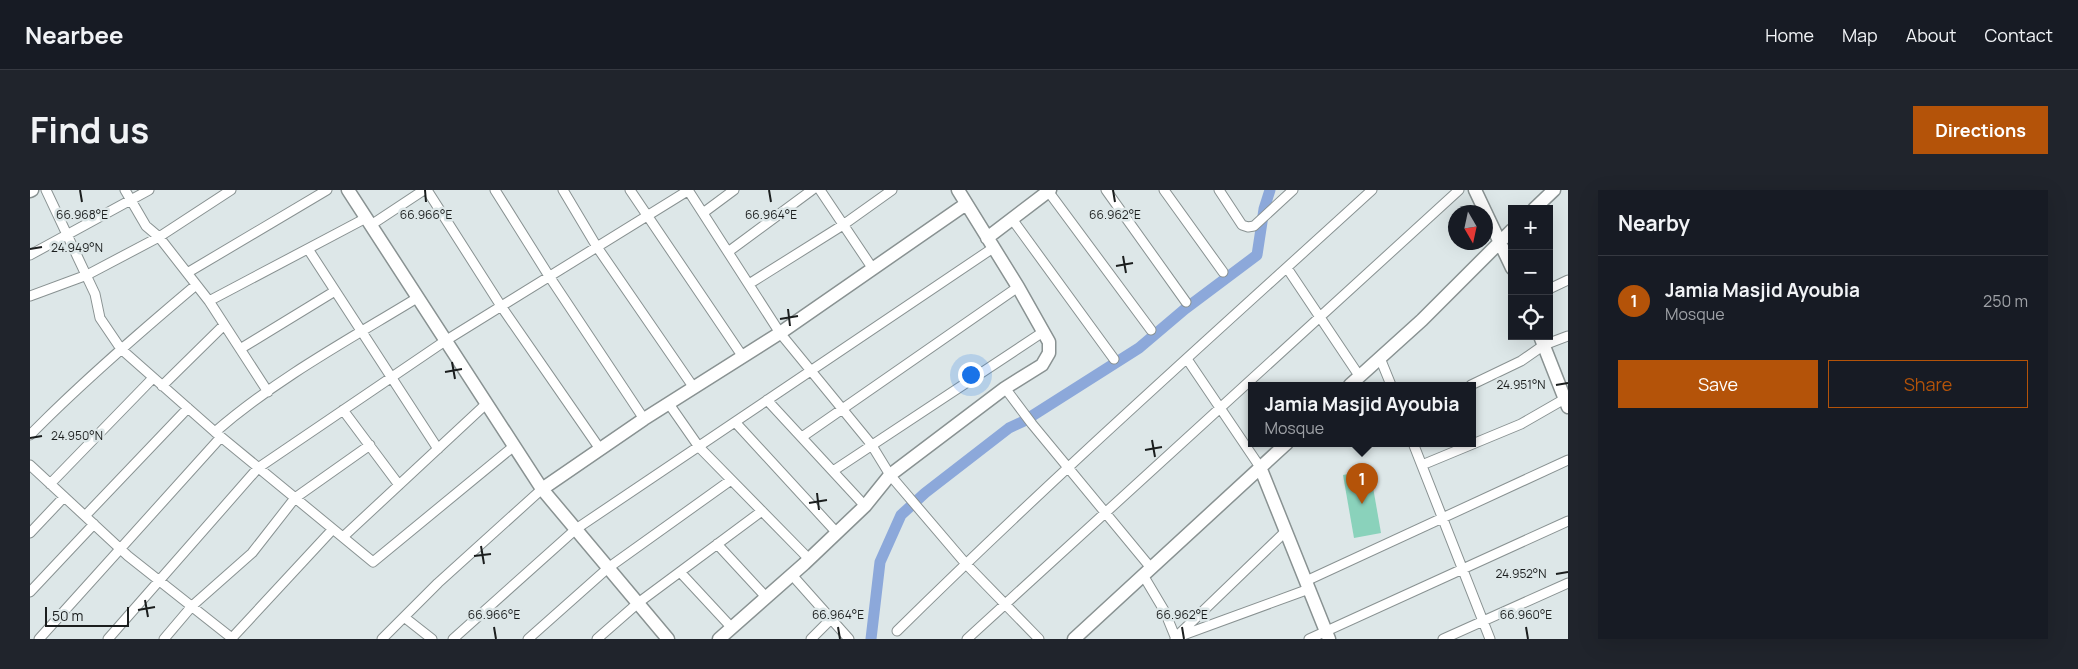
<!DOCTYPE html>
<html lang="en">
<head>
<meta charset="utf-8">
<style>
	body { margin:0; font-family:Manrope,sans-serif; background:#20242c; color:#f1f3f6 }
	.controls { position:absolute; right:15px; top:15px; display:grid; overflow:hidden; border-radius:0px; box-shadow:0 5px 20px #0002 }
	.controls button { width:45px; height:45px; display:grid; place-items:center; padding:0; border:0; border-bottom:1px solid #363941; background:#171b24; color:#f1f3f6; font:25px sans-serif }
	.compass { position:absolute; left:1418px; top:15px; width:45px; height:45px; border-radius:50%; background:#171b24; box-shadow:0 5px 20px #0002; rotate:171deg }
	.scale { position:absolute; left:15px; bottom:12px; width:84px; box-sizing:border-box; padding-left:5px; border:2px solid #1b1e1e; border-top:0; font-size:14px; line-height:18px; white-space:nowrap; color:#1b1e1e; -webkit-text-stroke:4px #dde7e8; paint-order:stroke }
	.you { position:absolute; left:940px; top:184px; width:18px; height:18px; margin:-12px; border:4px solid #fff; border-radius:50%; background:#1a73e8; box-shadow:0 0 0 8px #1a73e833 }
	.badge { display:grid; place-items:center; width:32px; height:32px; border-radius:50%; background:#b45309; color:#fff; font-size:16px; font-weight:700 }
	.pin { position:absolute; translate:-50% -41px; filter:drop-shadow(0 1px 2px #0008) }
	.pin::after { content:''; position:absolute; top:26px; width:18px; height:15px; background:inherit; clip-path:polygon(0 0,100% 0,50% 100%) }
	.popup { position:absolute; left:1218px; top:192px; width:228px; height:65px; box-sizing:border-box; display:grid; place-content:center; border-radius:0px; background:#171b24; filter:drop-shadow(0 1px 4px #0005); font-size:16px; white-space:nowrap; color:#9ea1a6 }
	.popup b { font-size:19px; color:#f1f3f6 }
	.popup::after { content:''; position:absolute; left:50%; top:100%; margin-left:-10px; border:10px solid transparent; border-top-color:#171b24 }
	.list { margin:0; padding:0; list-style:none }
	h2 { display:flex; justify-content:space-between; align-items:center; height:65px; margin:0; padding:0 20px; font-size:21px }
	h2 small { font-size:16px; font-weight:400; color:#9ea1a6 }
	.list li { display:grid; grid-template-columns:32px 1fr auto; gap:15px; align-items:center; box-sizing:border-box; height:90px; padding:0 20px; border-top:1px solid #363941 }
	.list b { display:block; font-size:19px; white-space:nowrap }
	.list p { margin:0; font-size:16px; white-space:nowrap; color:#9ea1a6 }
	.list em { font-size:16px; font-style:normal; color:#9ea1a6 }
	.actions { display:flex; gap:10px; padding:15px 20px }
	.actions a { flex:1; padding:11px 0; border:1px solid #b45309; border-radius:0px; text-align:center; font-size:18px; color:#b45309 }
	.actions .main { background:#b45309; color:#fff }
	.icon { flex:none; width:28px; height:28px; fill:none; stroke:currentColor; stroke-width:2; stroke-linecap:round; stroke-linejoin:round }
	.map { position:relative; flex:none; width:1538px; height:449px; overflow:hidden; border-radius:0px }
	header { display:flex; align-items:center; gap:30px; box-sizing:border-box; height:70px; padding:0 25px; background:#171b24; border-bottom:1px solid #363941 }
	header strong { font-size:24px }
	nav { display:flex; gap:28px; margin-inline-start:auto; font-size:18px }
	.intro { display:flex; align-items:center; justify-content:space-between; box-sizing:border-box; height:120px; padding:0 30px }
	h1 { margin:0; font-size:35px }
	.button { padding:12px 22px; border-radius:0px; background:#b45309; color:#fff; font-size:18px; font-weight:700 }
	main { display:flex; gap:30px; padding:0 30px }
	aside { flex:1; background:#171b24; border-radius:0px; box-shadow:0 5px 20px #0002 }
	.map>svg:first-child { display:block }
</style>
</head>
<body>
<header>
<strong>Nearbee</strong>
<nav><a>Home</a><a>Map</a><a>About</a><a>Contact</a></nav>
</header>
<div class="intro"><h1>Find us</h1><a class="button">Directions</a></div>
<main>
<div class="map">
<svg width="1538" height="449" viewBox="0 0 1538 449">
	<rect width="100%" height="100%" fill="#dde7e8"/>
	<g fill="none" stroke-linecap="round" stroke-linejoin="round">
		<!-- canal -->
		<path stroke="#8ca8da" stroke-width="11" d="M841 449 850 372 871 325 895 303 979 238 994 231 1109 158 1155 119 1227 65 1234 19 1240 0"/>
	</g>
	<!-- building -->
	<path fill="#8ad2bb" d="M1340 280 1351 343 1324 348 1313 285Z"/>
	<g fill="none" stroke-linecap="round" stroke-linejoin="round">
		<defs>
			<path id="street" d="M16 0 65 104 70 128 91 159 185 242 343 372 484 256
				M95 0 116 36 129 47 179 111
				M397 0 471 116 570 259
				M465 0 519 86 614 229
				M533 0 567 57 664 198
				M600 0 713 167
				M658 0 750 143 841 254 860 285 936 374 1009 449
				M790 0 843 79
				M1076 0 1156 112
				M1134 0 1193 82
				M1189 0 1212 35 1218 37 1224 36 1263 0
				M1018 1 1121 140
				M673 23 704 0
				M982 29 1084 169
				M341 35 394 0
				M278 59 408 259
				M698 62 782 0
				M0 65 119 0
				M1257 78 1330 187
				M157 83 297 0
				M719 94 813 35 862 0
				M1519 99 1538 90
				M0 106 57 85 129 47 201 0
				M210 159 305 101
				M1350 168 1361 195
				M1157 169 1230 277
				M1441 195 1491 171 1514 155 1538 146
				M132 196 194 135
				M975 198 1002 234 1121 378
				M238 202 179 111 336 28
				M737 210 835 316
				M639 214 669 257 779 369
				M313 220 369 295
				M705 232 807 343
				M185 242C246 189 318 150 387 108
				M0 245C52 192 109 143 166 95
				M772 247 988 97
				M1383 253 1460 449
				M0 275 98 366 203 449
				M1392 275 1491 234 1538 207
				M803 281 1013 142
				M20 294 123 188
				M55 326 158 218
				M1256 341 1145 448 1279 399
				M0 343 34 307
				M313 347 456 214
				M687 354 736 407
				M650 382 702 438
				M762 385 819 449
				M1113 385 1135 422 1146 449
				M1276 391 1538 270
				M0 402 64 334
				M374 427 402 449
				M867 441C1021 289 1182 146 1342 0
				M9 449 191 247
				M78 449 228 278 415 151 659 0
				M134 449 162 416 222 363 265 308 340 255
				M201 449 303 339
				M352 449 408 393 512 299
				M423 449 546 339 963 58
				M498 449 578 378 701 290
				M567 449 608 413 732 321
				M781 449 801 429
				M937 449 1429 0
				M1279 449 1538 331
				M1413 449 1538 393"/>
			<path id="secondary" d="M318 0 512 299 638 449
				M1445 0 1482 78
				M0 1 2 0
				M1504 19 1524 0
				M957 48 1020 0
				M1510 146 1538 217
				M1320 195 1392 130 1482 40
				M1230 277 1299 449
				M512 299 614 229 750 143 936 14
				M689 449 774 374 835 316 860 285 975 198 1012 175 1019 163V152L988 97 928 0
				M1044 449 1257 253"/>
		</defs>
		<!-- street casing -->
		<use href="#street" stroke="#899292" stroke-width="11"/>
		<!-- secondary casing -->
		<use href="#secondary" stroke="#899292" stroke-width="15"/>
		<!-- street -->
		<use href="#street" stroke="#fff" stroke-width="9"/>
		<!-- secondary -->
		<use href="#secondary" stroke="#fff" stroke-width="12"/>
	</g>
	<!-- ticks -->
	<path fill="none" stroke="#1b1e1e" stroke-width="2" d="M50 0 52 12M395 0 396 12M739 0 741 12M1083 0 1085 12M0 59 12 57M1093 66 1096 83M1086 76 1103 73M758 119 760 136M750 129 768 126M422 172 425 189M415 182 432 179M1526 195 1538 193M0 248 12 246M1122 250 1125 267M1115 260 1132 257M787 303 789 320M779 313 797 310M451 356 454 374M444 366 461 364M1526 384 1538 382M115 410 118 427M108 420 125 417M464 437 466 449M808 437 810 449M1152 437 1154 449M1496 437 1498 449"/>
	<g font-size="12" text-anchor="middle" fill="#1b1e1e" stroke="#dde7e8" stroke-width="5" stroke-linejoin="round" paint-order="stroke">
		<text x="52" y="29">66.968°E</text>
		<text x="396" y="29">66.966°E</text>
		<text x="741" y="29">66.964°E</text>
		<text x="1085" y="29">66.962°E</text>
		<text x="47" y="62">24.949°N</text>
		<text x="1491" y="199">24.951°N</text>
		<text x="47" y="250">24.950°N</text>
		<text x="1491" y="388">24.952°N</text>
		<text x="464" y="429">66.966°E</text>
		<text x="808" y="429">66.964°E</text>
		<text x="1152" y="429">66.962°E</text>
		<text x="1496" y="429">66.960°E</text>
	</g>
</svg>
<div class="controls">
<button>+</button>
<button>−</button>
<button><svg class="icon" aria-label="locate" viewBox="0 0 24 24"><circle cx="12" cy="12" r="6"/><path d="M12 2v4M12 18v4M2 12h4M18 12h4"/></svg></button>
</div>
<svg class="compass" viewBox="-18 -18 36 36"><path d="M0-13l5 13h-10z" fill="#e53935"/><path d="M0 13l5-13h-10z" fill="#9ea1a6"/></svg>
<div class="scale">50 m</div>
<div class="you"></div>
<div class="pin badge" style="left:1332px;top:314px">1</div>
<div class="popup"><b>Jamia Masjid Ayoubia</b>Mosque</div>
</div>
<aside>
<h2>Nearby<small></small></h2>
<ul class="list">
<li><span class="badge">1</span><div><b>Jamia Masjid Ayoubia</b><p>Mosque</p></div><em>250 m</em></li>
</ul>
<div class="actions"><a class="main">Save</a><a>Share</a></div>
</aside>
</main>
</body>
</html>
